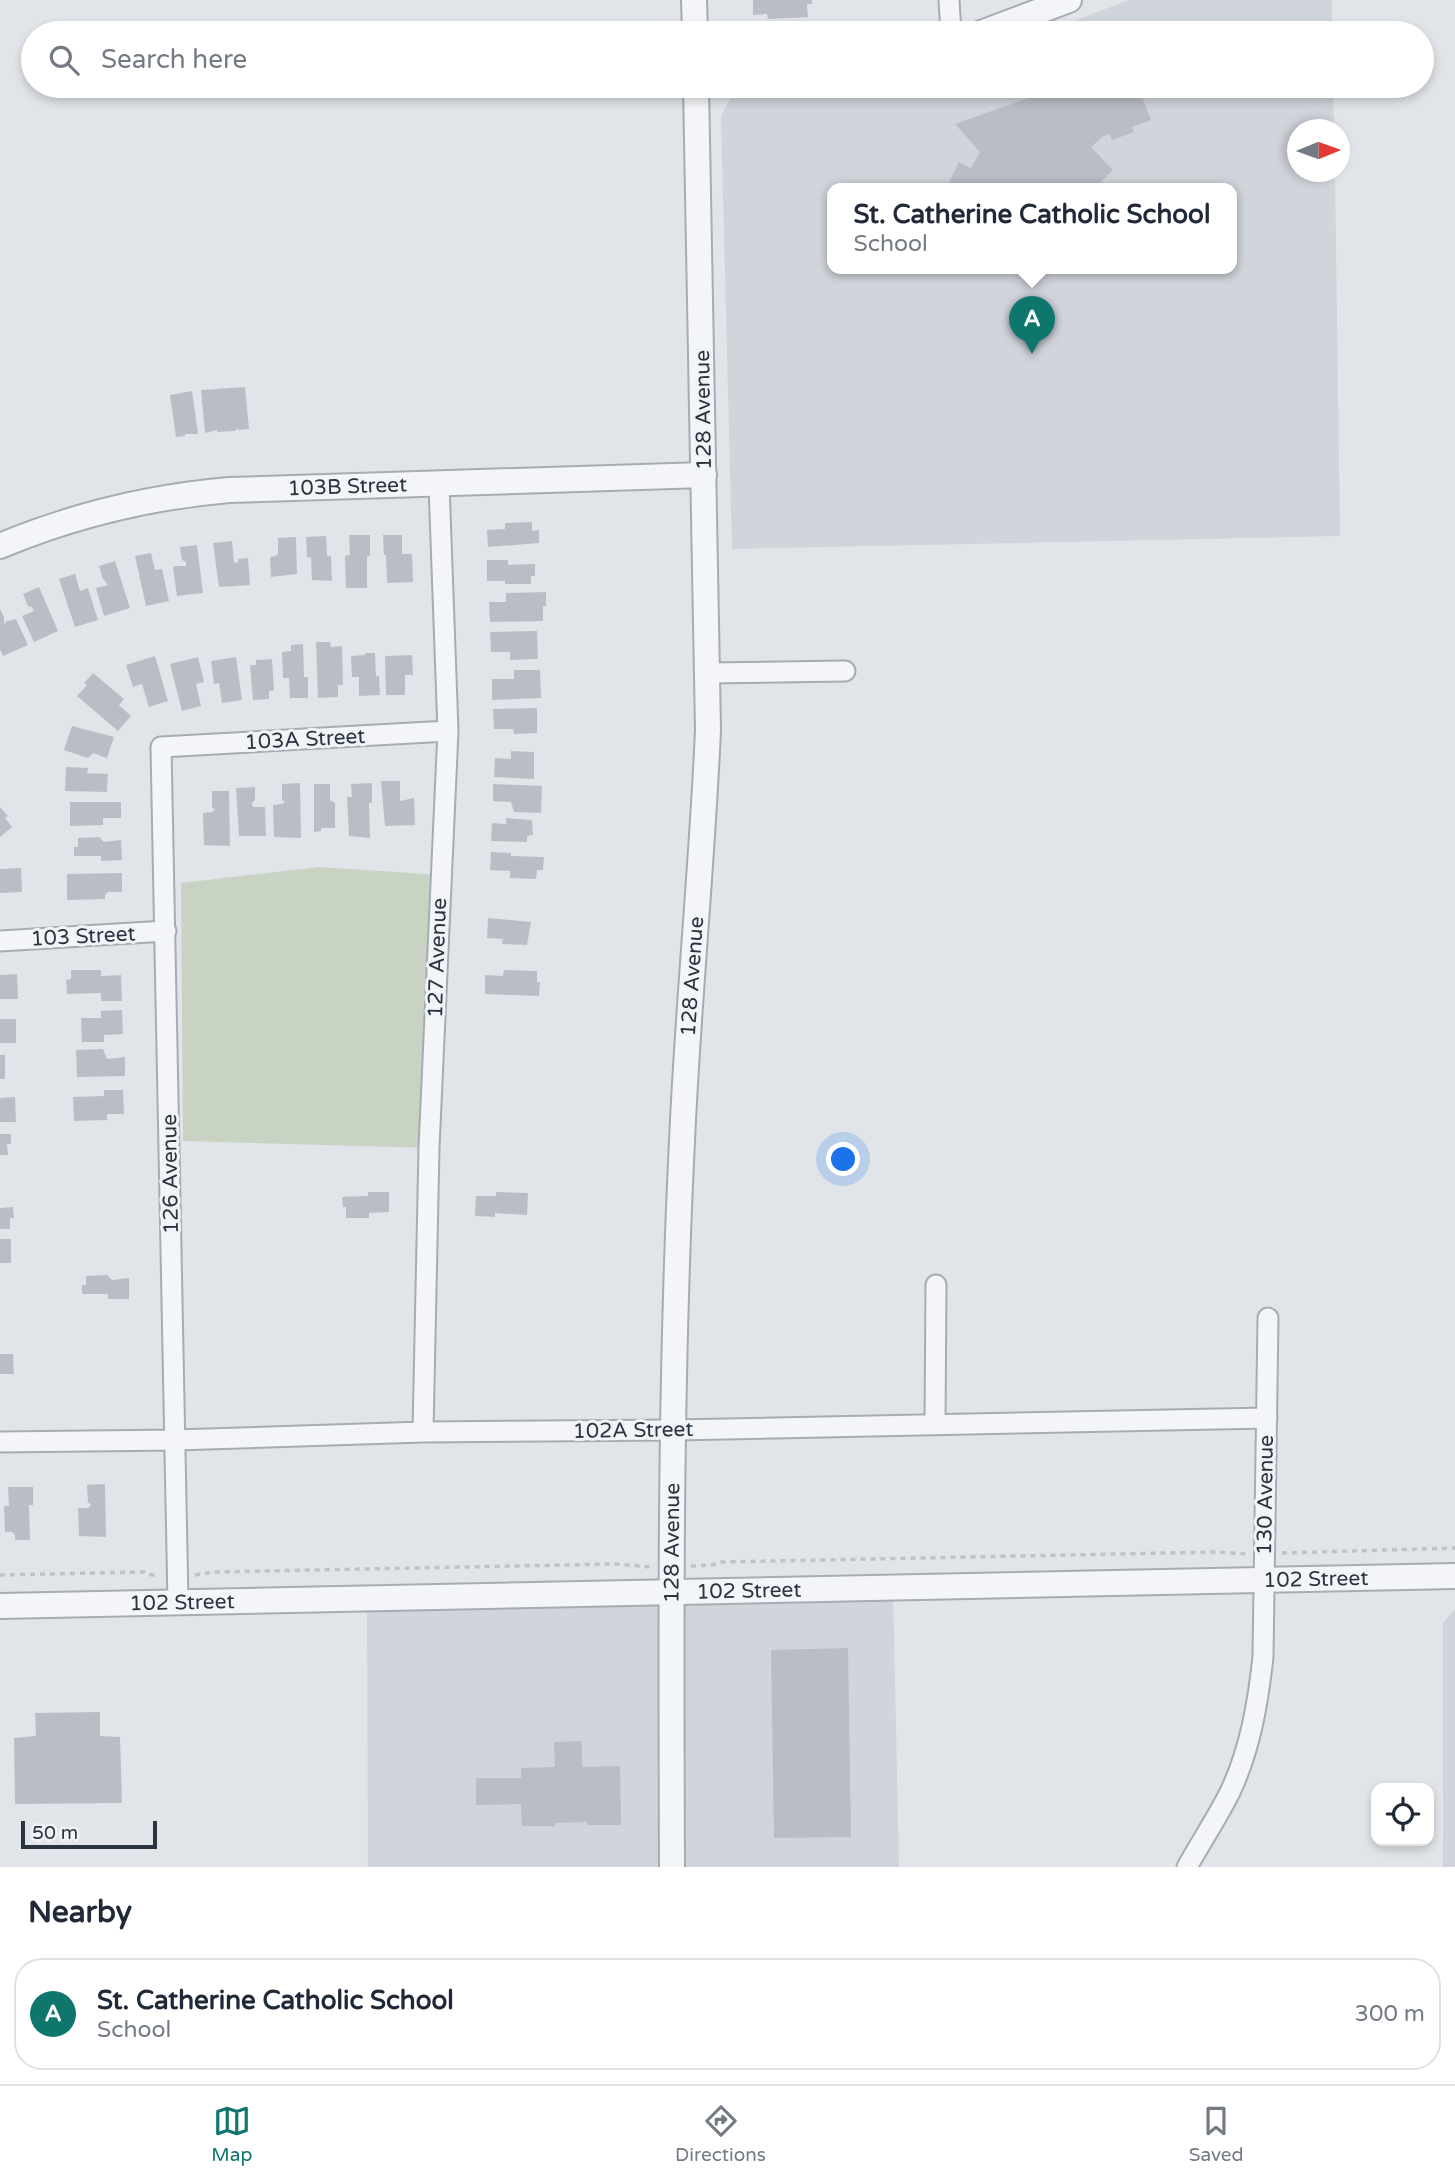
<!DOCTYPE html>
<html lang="en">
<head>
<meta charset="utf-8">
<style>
	body { margin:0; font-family:"Varela Round",sans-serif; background:#f2f2f3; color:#1f2937 }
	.controls { position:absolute; right:21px; bottom:21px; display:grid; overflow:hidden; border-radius:14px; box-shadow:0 4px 10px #0003 }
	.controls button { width:63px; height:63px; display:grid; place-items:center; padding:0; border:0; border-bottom:2px solid #e0e1e3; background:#fff; color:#1f2937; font:35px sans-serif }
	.compass { position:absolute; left:1287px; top:119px; width:63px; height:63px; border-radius:50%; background:#fff; box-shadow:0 4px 10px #0003; rotate:89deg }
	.scale { position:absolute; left:21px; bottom:18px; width:136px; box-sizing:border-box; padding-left:7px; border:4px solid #2a3440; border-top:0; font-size:19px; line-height:24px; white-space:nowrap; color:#2a3440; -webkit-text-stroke:5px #f1f4f7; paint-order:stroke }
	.you { position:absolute; left:844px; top:1160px; width:24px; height:24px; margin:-18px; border:5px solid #fff; border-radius:50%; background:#1a73e8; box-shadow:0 0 0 10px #1a73e833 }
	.badge { display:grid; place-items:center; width:46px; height:46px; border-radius:50%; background:#0f766e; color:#fff; font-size:23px; font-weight:700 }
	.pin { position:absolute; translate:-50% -58px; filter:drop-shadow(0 2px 4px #0008) }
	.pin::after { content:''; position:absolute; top:37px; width:24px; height:21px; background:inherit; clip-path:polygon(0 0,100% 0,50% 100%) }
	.popup { position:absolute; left:827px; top:183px; width:410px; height:91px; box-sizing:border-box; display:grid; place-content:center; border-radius:14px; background:#fff; filter:drop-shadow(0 2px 5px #0005); font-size:23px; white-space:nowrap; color:#747a83 }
	.popup b { font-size:26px; color:#1f2937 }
	.popup::after { content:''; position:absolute; left:50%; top:100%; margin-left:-14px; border:14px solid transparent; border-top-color:#fff }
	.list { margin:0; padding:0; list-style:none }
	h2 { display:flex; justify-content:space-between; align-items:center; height:91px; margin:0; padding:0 28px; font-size:30px }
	h2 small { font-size:23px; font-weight:400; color:#747a83 }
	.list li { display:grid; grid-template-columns:46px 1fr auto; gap:21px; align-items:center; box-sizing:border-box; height:112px; margin:0 14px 14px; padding:0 14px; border:2px solid #e0e1e3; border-radius:28px }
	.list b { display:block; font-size:26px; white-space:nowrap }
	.list p { margin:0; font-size:23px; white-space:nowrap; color:#747a83 }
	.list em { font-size:23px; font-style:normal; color:#747a83 }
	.icon { flex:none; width:38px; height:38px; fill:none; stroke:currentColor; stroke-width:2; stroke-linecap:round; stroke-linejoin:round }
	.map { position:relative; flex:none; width:1455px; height:1867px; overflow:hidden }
	.search { position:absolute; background:#fff; box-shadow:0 4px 10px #0003; left:21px; right:21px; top:21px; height:77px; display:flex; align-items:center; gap:18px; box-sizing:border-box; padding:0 24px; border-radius:38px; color:#747a83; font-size:26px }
	.sheet { height:217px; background:#fff }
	nav { display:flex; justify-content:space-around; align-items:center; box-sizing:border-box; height:98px; border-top:2px solid #e0e1e3; background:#fff; font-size:19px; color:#747a83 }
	nav a { display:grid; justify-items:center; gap:4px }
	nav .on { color:#0f766e }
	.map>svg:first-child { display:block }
</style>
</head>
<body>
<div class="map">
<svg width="1455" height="1867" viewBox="0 0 1455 1867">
	<rect width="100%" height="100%" fill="#e1e5e9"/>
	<!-- built -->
	<path fill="#d0d4db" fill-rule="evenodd" d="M1129 0H1332V33H1042Z
		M786 86H1333L1334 129 1298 130V172H1335L1340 536 732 549 721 116 736 88ZM832 188H1232V268H832Z
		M893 1589 899 1867H368L367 1599Z
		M1455 1609V1867H1443V1623Z"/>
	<!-- green -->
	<path fill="#c8d3c3" d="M320 867 441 875 429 1148 183 1141 181 883Z"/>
	<!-- building -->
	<path fill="#b9bec6" d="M753 0H812V4H807L808 17 768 19 767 14 753 15Z
		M1062 86H1138L1151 120 1132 127 1134 132 1112 140 1109 134 1102 137 1091 147 1113 170 1095 188H946L959 162 971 168 980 152 955 124Z
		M245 387 249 429 238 430V428L235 431 217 432V430L205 433 201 390Z
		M192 391 198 434H185V436L176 437 170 395Z
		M532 522V531L539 530V543L488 547 487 530 505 529V523Z
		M349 535H370V556H367V588H346L345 556 350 555Z
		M383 535H402V554H412L413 582 387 583 386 555H384Z
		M326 536 327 556H331L332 581 312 580 311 557 307 558 306 537Z
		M296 537 297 574 271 577 270 557 276 556 278 554V538Z
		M232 541 234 563 238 562V559L248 558 250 585 219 587 213 543Z
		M197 545 203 593 177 596 173 568 174 566H186V562L182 560 180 547Z
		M151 553 155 570 162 569 169 601 146 606 135 556Z
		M487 560H508V565L535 564V576H531V584H505V581H487Z
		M115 561 130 608 104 616 96 588 108 585 103 579 99 566Z
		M75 574 80 591 88 588 98 620 75 627 59 579Z
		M39 587 58 631 34 642 22 616 34 611 32 607 28 606 23 594Z
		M546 592V606H543V621L490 622 489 602H506V593Z
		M0 609 4 617V624L7 621 16 619 28 645 3 656 0 649Z
		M537 631 538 659 510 660V652H491L490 632Z
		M316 642H330L331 647 342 646 343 685H338V697L318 698Z
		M303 644 304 677H308V698H290L289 678H283L282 652 291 651V645Z
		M365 653H375L376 676H379L380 695 359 696V677H352L351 656 365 655Z
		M412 655 413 675H405V695H386L385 656Z
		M155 656 168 701 149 707 142 684 133 687 126 665Z
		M198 657 204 682 196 684 201 706 182 711 170 664Z
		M236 657 242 700 222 703 219 683 214 684 211 661Z
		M272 659 274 690 269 691V699L253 700 250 665H256V660Z
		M514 670H540L541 698 492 700V679H514Z
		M93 673 124 699 119 705 131 716 118 731 77 696 87 685 84 683Z
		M537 708V733L514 734 513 729H494L493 709Z
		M72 726 114 737 107 758 93 753 88 758 64 750Z
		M511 751 534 752V779L494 777 495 758 511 759Z
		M66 767 88 768 87 773 108 774 107 792 65 791Z
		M381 781H400V801L414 798 415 825 385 826Z
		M300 783 301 838 274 837 273 805 282 804 285 802 282 800V784Z
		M372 783V803H369L370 838 349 836 347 797H352L351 784Z
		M314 784H330V800L335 803V828H321V831L314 832Z
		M493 784 542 786 541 813 514 812 511 802 493 801Z
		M255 787V800L252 803 253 807H265L266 836H239L236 788Z
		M212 791H229L230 846 204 845 203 813 212 812 215 810 212 807Z
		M70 802H121V818H103V825L70 826Z
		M0 807 8 816 5 818 12 827 0 837Z
		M506 818 532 820 533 835 527 836V842L491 841 492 823 506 824Z
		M99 837 104 842 121 840 122 860 101 861V856H74V847H78V838Z
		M491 852 511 853V856L544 857 543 870H537L536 879 510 878V871L490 870Z
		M21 868 22 892 0 893V869Z
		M122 873V892H108L105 895V899L67 900V874Z
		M488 918 531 922 527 945 502 944 503 939 487 938Z
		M71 970H101V976L121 975 122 1001H101V993L67 994 66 980 71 979Z
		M504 970 537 971V982H540L539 996 485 994V975L503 976Z
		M17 974 18 999H0V975Z
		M122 1010 123 1034 104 1035V1042H82L81 1018H101V1011Z
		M0 1019H16V1043H0Z
		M103 1049 107 1059 125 1057V1076L77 1077 76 1050Z
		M0 1055H5V1079H0Z
		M104 1090H123L124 1114H107V1120L74 1121 73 1097 104 1096Z
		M15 1097 16 1122H0V1098Z
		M0 1134H11V1144H7L8 1155H0Z
		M368 1192H389V1212L369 1213V1218H346V1207H343L342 1197 368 1196Z
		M496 1192 528 1193 527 1215 495 1213V1217L475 1216 476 1196H496Z
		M13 1207 14 1218H10V1229H0V1208Z
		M0 1239H11V1263H0Z
		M107 1275 112 1280 129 1278V1299H108V1294H82V1285H86V1276Z
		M0 1354H13L14 1374H0Z
		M105 1484 106 1537 79 1536 78 1508H88L91 1505 88 1502 87 1485Z
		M8 1487H33V1505H29L30 1540H15V1535L12 1532H5L4 1506H9Z
		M848 1648 851 1837 774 1838 771 1650Z
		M100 1712V1736L120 1737 122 1803 15 1804 14 1738 36 1736 35 1713Z
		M582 1741V1767L620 1766 621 1825H587V1822L555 1823V1826H522L521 1804 476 1805V1778H521V1768L555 1767 554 1742Z"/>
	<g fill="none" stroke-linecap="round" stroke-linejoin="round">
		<defs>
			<path id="minor" d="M949 0 951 33
				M708 673 845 671
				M0 941 166 931
				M935 1424 936 1285
				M423 1432 429 1148 448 731 439 485
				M0 1442 175 1440 423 1432 674 1430 1267 1418
				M178 1602 161 747 448 731
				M1187 1867C1201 1842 1217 1818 1230 1792 1250 1750 1258 1703 1263 1657L1268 1318"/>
			<g id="tertiary">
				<path d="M694 0 695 33"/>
				<path d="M981 33 1069 0"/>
				<path id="s1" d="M0 546C74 515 149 497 229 490L704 475"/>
				<path id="s2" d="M0 1606 1455 1576"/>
				<path id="s3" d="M672 1867C671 1625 670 1383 682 1141 688 1004 702 867 708 730L696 86"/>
			</g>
		</defs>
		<!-- minor casing -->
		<use href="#minor" stroke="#a6acb3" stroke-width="23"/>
		<!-- tertiary casing -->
		<use href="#tertiary" stroke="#a6acb3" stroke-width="28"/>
		<!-- path -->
		<path stroke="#bfc3c8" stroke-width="3.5" stroke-dasharray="5 5" stroke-linecap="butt" d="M1282 1553 1455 1548
			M691 1566 712 1565 721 1562 1216 1552 1246 1554
			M0 1575 144 1572 152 1575H159
			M195 1575 213 1572 615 1564 652 1567"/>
		<!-- minor -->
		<use href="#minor" stroke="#f4f5f8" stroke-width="19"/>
		<!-- tertiary -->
		<use href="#tertiary" stroke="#f4f5f8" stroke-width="24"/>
	</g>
	<g text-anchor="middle" stroke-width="6" stroke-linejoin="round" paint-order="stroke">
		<!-- street labels -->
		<g font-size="21" fill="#2a3440" stroke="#f1f4f7">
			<text transform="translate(703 410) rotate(-91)" y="7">128 Avenue</text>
			<text dy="7" stroke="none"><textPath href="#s1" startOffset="355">103B Street</textPath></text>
			<text transform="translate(305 739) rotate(-3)" y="7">103A Street</text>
			<text transform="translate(83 936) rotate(-3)" y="7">103 Street</text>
			<text transform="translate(437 958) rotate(-88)" y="7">127 Avenue</text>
			<text dy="7" stroke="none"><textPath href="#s3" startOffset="891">128 Avenue</textPath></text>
			<text transform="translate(170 1174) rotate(-91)" y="7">126 Avenue</text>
			<text transform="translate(633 1430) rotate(-1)" y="7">102A Street</text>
			<text transform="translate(1265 1495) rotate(-89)" y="7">130 Avenue</text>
			<text dy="7" stroke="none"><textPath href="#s3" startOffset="324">128 Avenue</textPath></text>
			<text dy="7" stroke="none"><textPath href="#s2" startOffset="1316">102 Street</textPath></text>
			<text dy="7" stroke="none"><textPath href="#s2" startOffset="749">102 Street</textPath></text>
			<text dy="7" stroke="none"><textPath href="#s2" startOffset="182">102 Street</textPath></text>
		</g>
	</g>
</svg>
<div class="controls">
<button><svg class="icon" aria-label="locate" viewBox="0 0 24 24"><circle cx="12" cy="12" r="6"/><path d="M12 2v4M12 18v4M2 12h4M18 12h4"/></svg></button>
</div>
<svg class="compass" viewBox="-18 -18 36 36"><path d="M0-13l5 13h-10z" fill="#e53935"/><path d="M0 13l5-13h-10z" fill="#747a83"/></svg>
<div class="scale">50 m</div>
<div class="you"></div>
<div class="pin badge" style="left:1032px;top:354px">A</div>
<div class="popup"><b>St. Catherine Catholic School</b>School</div>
<div class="search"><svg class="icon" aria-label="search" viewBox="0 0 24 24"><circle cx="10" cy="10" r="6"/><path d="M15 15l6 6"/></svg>Search here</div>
</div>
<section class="sheet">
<h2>Nearby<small></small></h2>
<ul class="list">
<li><span class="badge">A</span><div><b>St. Catherine Catholic School</b><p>School</p></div><em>300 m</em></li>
</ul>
</section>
<nav>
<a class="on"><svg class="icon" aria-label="map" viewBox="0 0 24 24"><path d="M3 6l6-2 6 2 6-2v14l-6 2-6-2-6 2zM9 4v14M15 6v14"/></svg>Map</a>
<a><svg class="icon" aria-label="directions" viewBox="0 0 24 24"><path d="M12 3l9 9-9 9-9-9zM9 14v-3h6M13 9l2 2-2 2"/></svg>Directions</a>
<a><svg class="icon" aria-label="saved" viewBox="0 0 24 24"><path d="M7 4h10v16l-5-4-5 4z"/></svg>Saved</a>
</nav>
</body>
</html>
